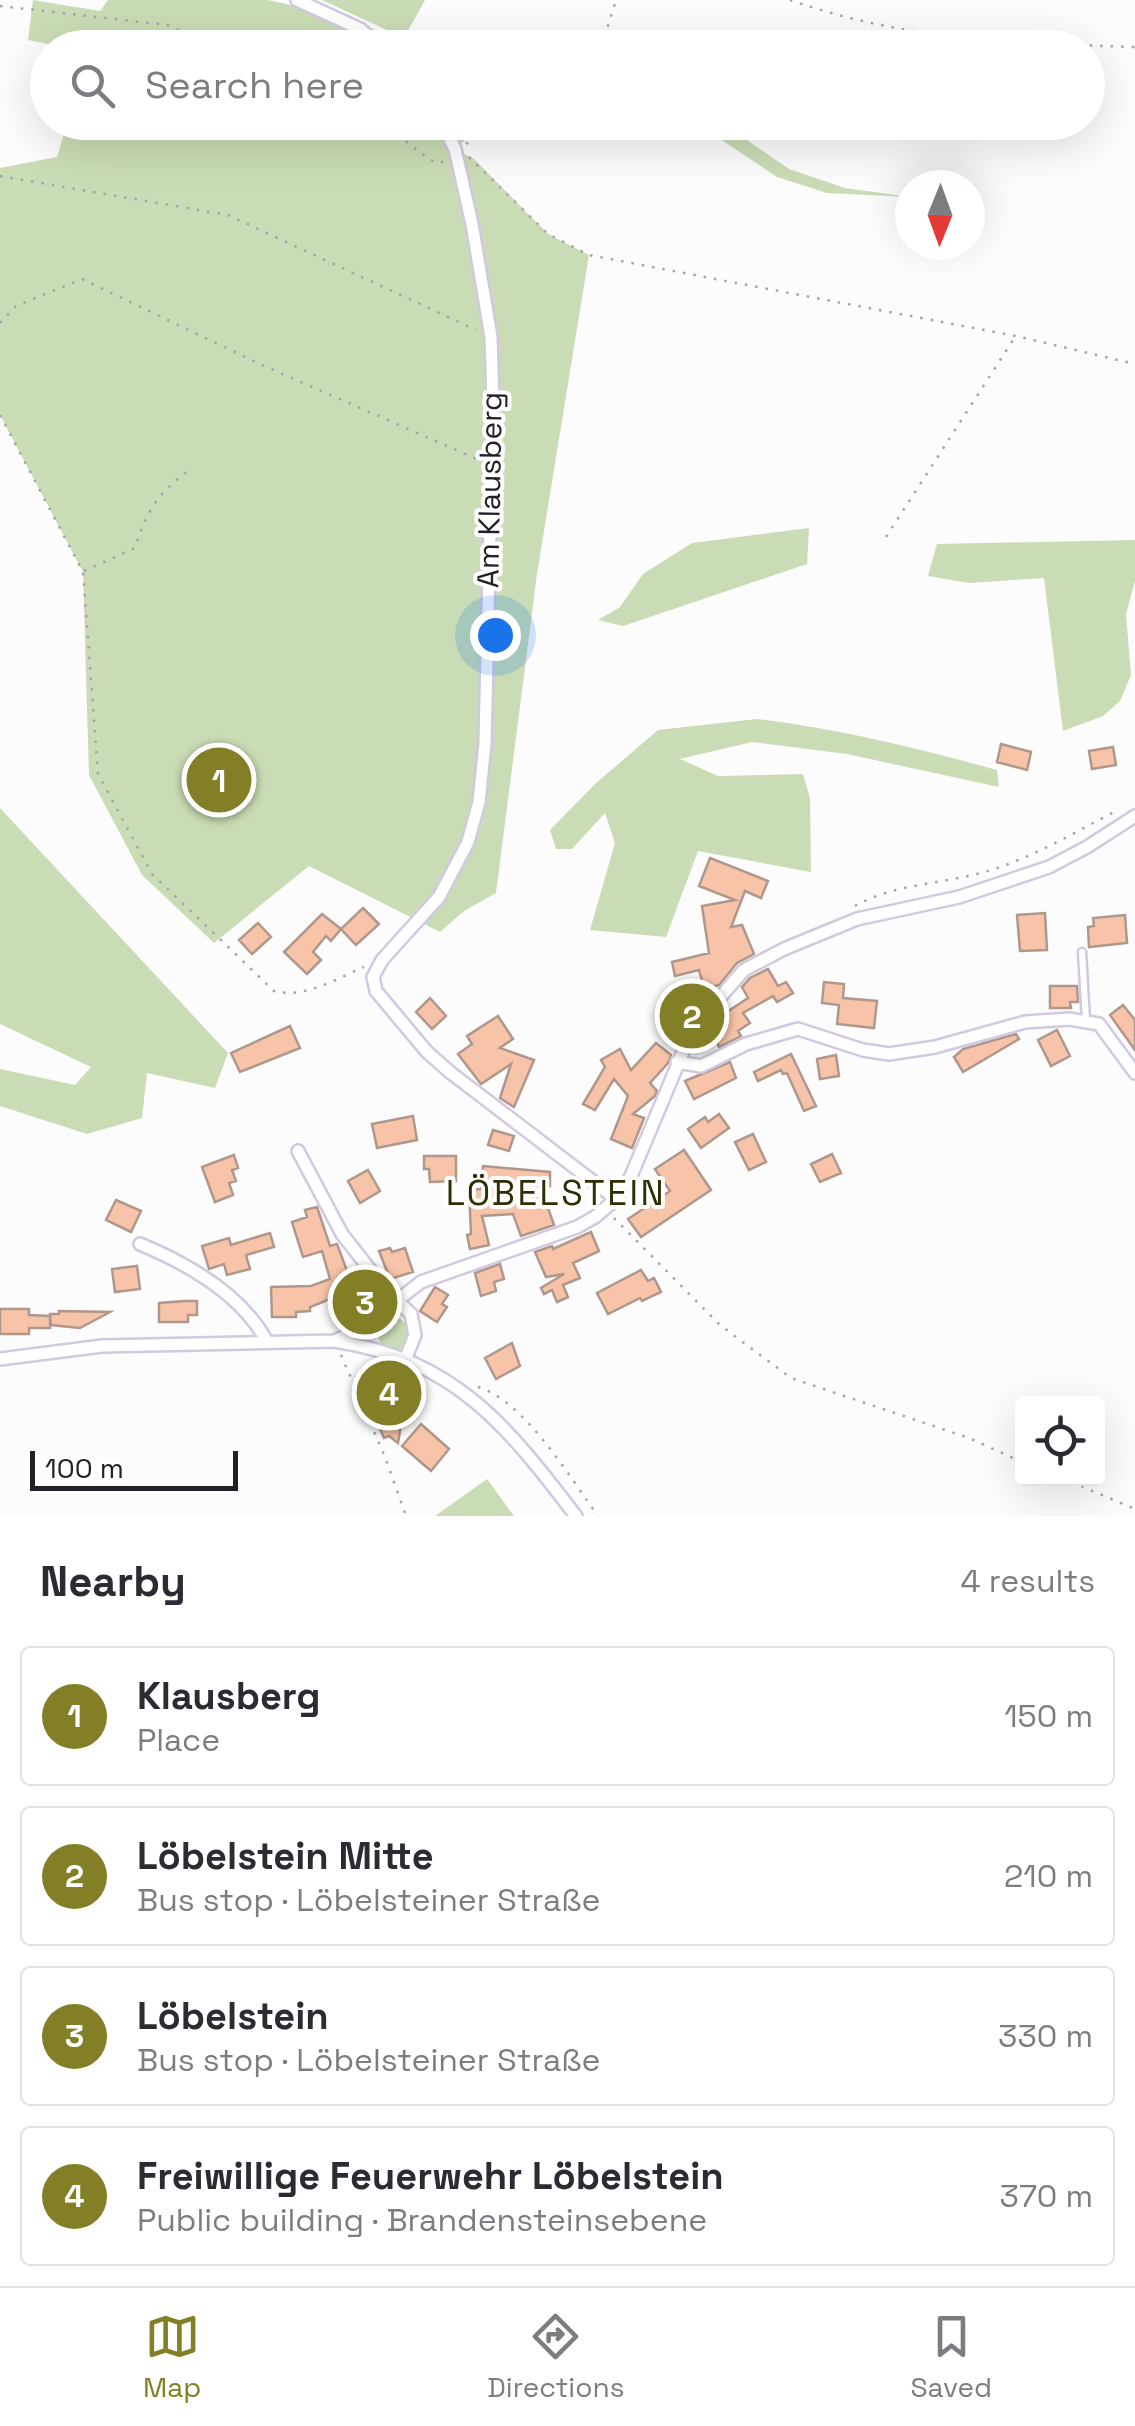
<!DOCTYPE html>
<html lang="en">
<head>
<meta charset="utf-8">
<style>
	body { margin:0; font-family:"Space Grotesk",sans-serif; background:#f2f2f3; color:#2b2b33 }
	.controls { position:absolute; right:30px; bottom:30px; display:grid; overflow:hidden; border-radius:10px; box-shadow:0 10px 40px #0002 }
	.controls button { width:90px; height:90px; display:grid; place-items:center; padding:0; border:0; border-bottom:2px solid #e1e1e2; background:#fff; color:#2b2b33; font:50px sans-serif }
	.compass { position:absolute; left:895px; top:170px; width:90px; height:90px; border-radius:50%; background:#fff; box-shadow:0 10px 40px #0002; rotate:181deg }
	.scale { position:absolute; left:30px; bottom:25px; width:208px; box-sizing:border-box; padding-left:10px; border:5px solid #221f27; border-top:0; font-size:28px; line-height:35px; white-space:nowrap; color:#221f27; -webkit-text-stroke:8px #fff; paint-order:stroke }
	.you { position:absolute; left:495px; top:635px; width:35px; height:35px; margin:-25px; border:8px solid #fff; border-radius:50%; background:#1a73e8; box-shadow:0 0 0 15px #1a73e833 }
	.badge { display:grid; place-items:center; width:65px; height:65px; border-radius:50%; background:#837f26; color:#fff; font-size:32px; font-weight:700 }
	.pin { position:absolute; translate:-50% -50%; border:5px solid #fff; box-shadow:0 2px 10px #0006 }
	.list { margin:0; padding:0; list-style:none }
	h2 { display:flex; justify-content:space-between; align-items:center; height:130px; margin:0; padding:0 40px; font-size:42px }
	h2 small { font-size:32px; font-weight:400; color:#7c7c81 }
	.list li { display:grid; grid-template-columns:65px 1fr auto; gap:30px; align-items:center; box-sizing:border-box; height:140px; margin:0 20px 20px; padding:0 20px; border:2px solid #e1e1e2; border-radius:10px }
	.list b { display:block; font-size:38px; white-space:nowrap }
	.list p { margin:0; font-size:32px; white-space:nowrap; color:#7c7c81 }
	.list em { font-size:32px; font-style:normal; color:#7c7c81 }
	.icon { flex:none; width:55px; height:55px; fill:none; stroke:currentColor; stroke-width:2; stroke-linecap:round; stroke-linejoin:round }
	.map { position:relative; flex:none; width:1135px; height:1516px; overflow:hidden }
	.search { position:absolute; background:#fff; box-shadow:0 10px 40px #0002; left:30px; right:30px; top:30px; height:110px; display:flex; align-items:center; gap:25px; box-sizing:border-box; padding:0 35px; border-radius:55px; color:#7c7c81; font-size:38px }
	.sheet { height:770px; background:#fff }
	nav { display:flex; justify-content:space-around; align-items:center; box-sizing:border-box; height:140px; border-top:2px solid #e1e1e2; background:#fff; font-size:28px; color:#7c7c81 }
	nav a { display:grid; justify-items:center; gap:5px }
	nav .on { color:#837f26 }
	.map>svg:first-child { display:block }
</style>
</head>
<body>
<div class="map">
<svg width="1135" height="1516" viewBox="0 0 1135 1516">
	<rect width="100%" height="100%" fill="#fcfcfc"/>
	<!-- green -->
	<path fill="#cadcb5" d="M33 0 100 11 108 0H268L300 7 352 35 402 47 67 48 28 40Z
		M322 0H425L404 38Z
		M67 123H484L455 149 474 159 548 234 589 255 537 574 496 893 464 911 440 932 309 866 214 943 142 875 89 775 83 572 0 415V168L57 157Z
		M696 123H722L789 169 845 188 910 197 827 193 777 177Z
		M809 528 807 564 623 626 598 620 620 607 643 574 692 543Z
		M1135 540V581L1126 614 1131 675 1120 701 1103 716 1063 731 1044 578 969 583 928 576 937 544Z
		M757 719C839 729 917 748 997 770L999 787 847 754 752 742 680 759 718 776 803 774 810 798 811 872 698 851 666 937 590 930 615 843 605 813 572 849H556L550 830 595 784 658 730Z
		M0 808 228 1053 215 1088 147 1073 142 1118 87 1134 0 1106V1069L75 1085 91 1067 0 1024Z
		M378 1334a16 16 0 1 1 32 0a16 16 0 1 1-32 0Z
		M487 1479 514 1516H435Z"/>
	<!-- building -->
	<path fill="#f8c4a9" stroke="#af978b" stroke-width="2.5" d="M1001 744 1031 752 1027 770 997 762Z
		M1113 747 1116 765 1092 769 1089 751Z
		M710 858 768 881 761 898 745 891 731 927 742 925 754 954 737 963 719 985 704 988 699 970 675 976 672 962 709 953 702 906 735 900 699 886Z
		M363 908 379 924 356 945 341 929Z
		M1045 913 1047 950 1020 951 1017 915Z
		M322 914 341 929 331 941 326 936 313 952 321 960 307 974 284 952Z
		M1125 915 1127 943 1089 947 1088 927 1094 926 1093 918Z
		M258 923 271 937 252 954 239 940Z
		M768 969 778 986 786 982 793 993 777 1002 773 996 743 1013 750 1023 738 1031 741 1036 719 1047 716 1039 721 1036 715 1027 727 1019 724 1014 748 998 742 987 750 978Z
		M824 982 844 984 843 998 877 1001 874 1028 837 1024 839 1005 822 1003Z
		M1050 986H1077L1078 1002H1070L1071 1008H1050Z
		M680 992 689 1004 681 1010 688 1019 668 1038 659 1027 672 1017 663 1004Z
		M430 998 446 1016 432 1029 416 1012Z
		M1123 1005 1135 1020V1050L1110 1015Z
		M498 1016 513 1039 500 1048 534 1060 514 1107 500 1098 511 1064 481 1084 458 1054 472 1044 467 1036Z
		M290 1026 300 1048 240 1072 231 1053Z
		M1057 1030 1070 1056 1051 1066 1038 1040Z
		M1016 1034 1019 1039 963 1072 954 1057 963 1049Z
		M656 1043 671 1055 668 1063 650 1083 657 1091 655 1096 633 1114 644 1118 632 1148 611 1139 628 1096 614 1079 595 1110 583 1104 605 1067 601 1060 620 1049 631 1070Z
		M791 1054 816 1106 804 1111 787 1073 783 1074 781 1070 758 1081 754 1072Z
		M836 1055 839 1076 820 1079 817 1059Z
		M730 1062 736 1078 694 1099 685 1081Z
		M719 1114 729 1128 701 1148 688 1129 705 1117 708 1122Z
		M413 1116 417 1140 377 1148 372 1124Z
		M493 1130 514 1136 509 1151 488 1145Z
		M753 1134 766 1162 749 1170 735 1142Z
		M684 1150 711 1190 641 1237 628 1219 670 1191 655 1169Z
		M832 1154 841 1173 820 1182 811 1164Z
		M234 1155 238 1168 232 1170 236 1181 229 1183 233 1195 215 1202 202 1167Z
		M424 1156H456V1181L430 1182 429 1169H424Z
		M483 1166 550 1172V1186L540 1185 554 1225 521 1236 513 1214 482 1216 489 1245 470 1249 467 1235 471 1234 469 1190 481 1189Z
		M368 1170 380 1191 360 1203 348 1181Z
		M116 1200 141 1211 131 1232 106 1220Z
		M317 1207 330 1246 337 1244 356 1295 342 1301 340 1295 310 1307V1311L296 1312V1317H272L271 1287 311 1286 330 1279 322 1251 303 1257 292 1222 307 1217 305 1210Z
		M591 1232 599 1251 573 1263 580 1278 563 1285 568 1297 557 1302 552 1290 544 1294 541 1288 564 1274 546 1277 535 1252 552 1246 553 1249Z
		M270 1233 274 1247 246 1255 250 1269 227 1275 224 1264 209 1269 202 1246 229 1238 231 1245Z
		M390 1248 392 1252 405 1248 413 1272 390 1279 379 1251Z
		M500 1264 504 1279 494 1282 496 1291 481 1296 475 1273Z
		M137 1266 140 1289 115 1292 112 1269Z
		M641 1270 648 1281 654 1278 661 1292 642 1301 640 1298 608 1314 597 1293Z
		M435 1287 448 1295 442 1304 447 1307 437 1322 420 1311Z
		M185 1301H197V1315H188V1322H159V1303Z
		M0 1309H29V1315L50 1316V1328H29V1334H0Z
		M59 1311 110 1312 80 1328 51 1325 50 1314H59Z
		M512 1343 520 1366 496 1379 485 1358Z
		M382 1374 398 1377 396 1386 409 1388 405 1405 395 1403 401 1425 398 1443 389 1436 384 1438 377 1422 382 1421 378 1400 370 1398 373 1382 380 1383Z
		M421 1424 449 1449 431 1471 402 1446Z"/>
	<g fill="none" stroke-linecap="round" stroke-linejoin="round">
		<defs>
			<path id="service" d="M1082 952 1086 1020"/>
			<path id="minor" d="M297 0 360 29 383 48
				M442 122 455 149 472 224 491 337 493 400 485 743 479 802 468 842 439 897 382 960 373 977 376 991 427 1052 451 1073 616 1199
				M677 1062 701 1066 746 1044 798 1029 863 1050 889 1054 935 1047 1025 1022 1069 1019 1099 1024 1135 1073
				M298 1151 342 1234 386 1290 411 1314 415 1335 405 1360
				M140 1244C188 1264 242 1294 267 1342
				M334 1341C455 1359 507 1426 576 1516
				M0 1359 102 1346 334 1341 359 1330 421 1282 577 1227 595 1217 616 1199 631 1176 693 1028 744 970 784 949 857 919 959 897 1049 867 1087 847 1135 816"/>
		</defs>
		<!-- service casing -->
		<use href="#service" stroke="#d1c9e1" stroke-width="11"/>
		<!-- minor casing -->
		<use href="#minor" stroke="#d1c9e1" stroke-width="16"/>
		<!-- path -->
		<path stroke="#a5a4a7" stroke-width="2.5" stroke-dasharray="2.5 8" stroke-linecap="butt" d="M790 0C908 41 1011 43 1135 47
			M0 6 167 25 220 48
			M585 48 607 29 616 0
			M381 122 429 159 437 163 446 161
			M466 144 494 122
			M469 157 548 234 589 255 1016 336 1135 364
			M0 176 228 215 476 330
			M0 323 16 306 82 279 262 365 479 460
			M0 415 83 572 98 774 152 874 274 991C304 999 336 979 364 967
			M886 537 1015 337
			M84 571 135 548C147 509 158 494 190 469
			M855 906C891 885 937 884 977 874 1027 861 1068 836 1114 812
			M614 1218 720 1325 791 1378 969 1438 1022 1462
			M341 1355 385 1457 406 1516
			M478 1387C525 1401 570 1478 598 1516
			M1062 1478 1135 1509"/>
		<!-- service -->
		<use href="#service" stroke="#fff" stroke-width="6"/>
		<!-- minor -->
		<use href="#minor" stroke="#fff" stroke-width="11"/>
	</g>
	<g text-anchor="middle" stroke-width="8" stroke-linejoin="round" paint-order="stroke">
		<!-- street labels -->
		<g font-size="30" fill="#221f27" stroke="#fff">
			<text transform="translate(490 490) rotate(-89)" y="10">Am Klausberg</text>
		</g>
		<!-- quarter labels -->
		<g font-size="35" letter-spacing="2.5" fill="#2f2d02" stroke="#fff">
			<text x="556" y="1205">LÖBELSTEIN</text>
		</g>
	</g>
</svg>
<div class="controls">
<button><svg class="icon" aria-label="locate" viewBox="0 0 24 24"><circle cx="12" cy="12" r="6"/><path d="M12 2v4M12 18v4M2 12h4M18 12h4"/></svg></button>
</div>
<svg class="compass" viewBox="-18 -18 36 36"><path d="M0-13l5 13h-10z" fill="#e53935"/><path d="M0 13l5-13h-10z" fill="#7c7c81"/></svg>
<div class="scale">100 m</div>
<div class="you"></div>
<div class="pin badge" style="left:219px;top:780px">1</div>
<div class="pin badge" style="left:692px;top:1016px">2</div>
<div class="pin badge" style="left:365px;top:1302px">3</div>
<div class="pin badge" style="left:389px;top:1393px">4</div>
<div class="search"><svg class="icon" aria-label="search" viewBox="0 0 24 24"><circle cx="10" cy="10" r="6"/><path d="M15 15l6 6"/></svg>Search here</div>
</div>
<section class="sheet">
<h2>Nearby<small>4 results</small></h2>
<ul class="list">
<li><span class="badge">1</span><div><b>Klausberg</b><p>Place</p></div><em>150 m</em></li>
<li><span class="badge">2</span><div><b>Löbelstein Mitte</b><p>Bus stop · Löbelsteiner Straße</p></div><em>210 m</em></li>
<li><span class="badge">3</span><div><b>Löbelstein</b><p>Bus stop · Löbelsteiner Straße</p></div><em>330 m</em></li>
<li><span class="badge">4</span><div><b>Freiwillige Feuerwehr Löbelstein</b><p>Public building · Brandensteinsebene</p></div><em>370 m</em></li>
</ul>
</section>
<nav>
<a class="on"><svg class="icon" aria-label="map" viewBox="0 0 24 24"><path d="M3 6l6-2 6 2 6-2v14l-6 2-6-2-6 2zM9 4v14M15 6v14"/></svg>Map</a>
<a><svg class="icon" aria-label="directions" viewBox="0 0 24 24"><path d="M12 3l9 9-9 9-9-9zM9 14v-3h6M13 9l2 2-2 2"/></svg>Directions</a>
<a><svg class="icon" aria-label="saved" viewBox="0 0 24 24"><path d="M7 4h10v16l-5-4-5 4z"/></svg>Saved</a>
</nav>
</body>
</html>
